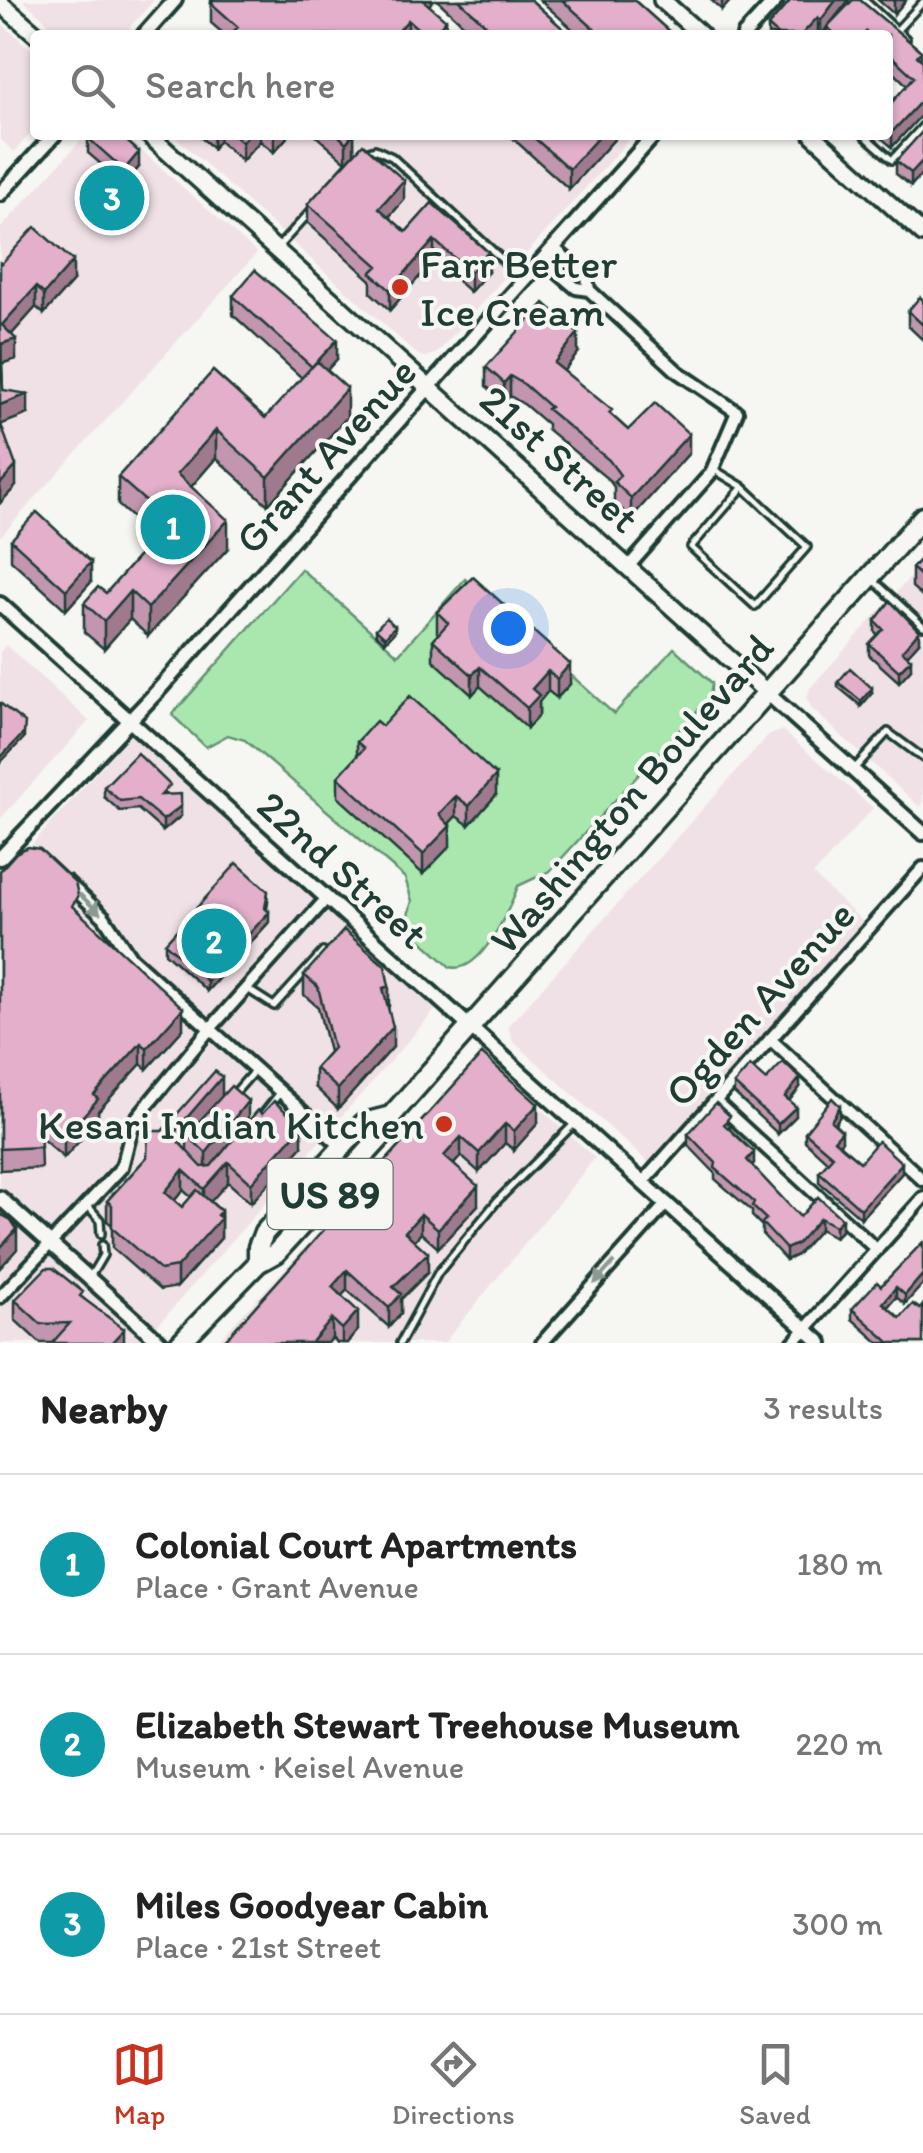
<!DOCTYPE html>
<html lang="en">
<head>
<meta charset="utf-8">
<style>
	body { margin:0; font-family:Itim,sans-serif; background:#f2f2f2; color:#222 }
	.you { position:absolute; left:508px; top:628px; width:35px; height:35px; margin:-25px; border:8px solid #fff; border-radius:50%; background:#1a73e8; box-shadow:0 0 0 15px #1a73e833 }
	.badge { display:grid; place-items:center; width:65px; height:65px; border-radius:50%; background:#c8321e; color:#fff; font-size:32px; font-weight:700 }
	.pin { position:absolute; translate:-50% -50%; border:5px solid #fff; box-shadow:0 2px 10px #0006 }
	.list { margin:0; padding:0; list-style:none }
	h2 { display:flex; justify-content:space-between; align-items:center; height:130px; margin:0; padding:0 40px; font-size:42px }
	h2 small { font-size:32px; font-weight:400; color:#767676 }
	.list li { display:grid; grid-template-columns:65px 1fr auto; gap:30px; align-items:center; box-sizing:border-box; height:180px; padding:0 40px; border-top:2px solid #e0e0e0 }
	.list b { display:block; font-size:38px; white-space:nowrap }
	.list p { margin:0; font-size:32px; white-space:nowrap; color:#767676 }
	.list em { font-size:32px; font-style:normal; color:#767676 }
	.icon { flex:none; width:55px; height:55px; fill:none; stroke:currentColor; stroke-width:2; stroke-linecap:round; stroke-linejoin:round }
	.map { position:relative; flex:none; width:923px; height:1343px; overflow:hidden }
	.search { position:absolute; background:#fff; box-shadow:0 2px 8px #0004; left:30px; right:30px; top:30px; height:110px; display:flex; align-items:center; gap:25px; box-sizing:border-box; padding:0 35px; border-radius:10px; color:#767676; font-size:38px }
	.sheet { height:670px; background:#fff }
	nav { display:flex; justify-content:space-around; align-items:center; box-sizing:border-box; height:140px; border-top:2px solid #e0e0e0; background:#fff; font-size:28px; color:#767676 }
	nav a { display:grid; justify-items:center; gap:5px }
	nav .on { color:#c8321e }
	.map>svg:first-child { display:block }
</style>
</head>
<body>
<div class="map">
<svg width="923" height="1343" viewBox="0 0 923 1343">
	<rect width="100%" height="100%" fill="#f6f6f2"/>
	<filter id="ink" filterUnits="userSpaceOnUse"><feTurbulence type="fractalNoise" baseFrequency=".01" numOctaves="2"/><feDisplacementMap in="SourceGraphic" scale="20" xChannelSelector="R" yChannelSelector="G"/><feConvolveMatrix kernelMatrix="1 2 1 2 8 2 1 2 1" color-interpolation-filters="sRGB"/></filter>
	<g filter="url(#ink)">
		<!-- built -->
		<path fill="#f0e1e6" d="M23 0H154L123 35H62Z
			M0 22 35 53V129L14 152 0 139Z
			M86 135H124L257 253 0 537V229Z
			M173 135H633L437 353 426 357 418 355Z
			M923 563V803L920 807 812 709 807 699 810 688Z
			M6 645 89 721 0 819V652Z
			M782 730 873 808 813 875 863 922 650 1164 513 1041 508 1026 768 736Z
			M131 734 436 1009 142 1343H0V880Z
			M477 1062 492 1065 595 1158 444 1343H216Z"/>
		<!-- green -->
		<path fill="#a9e7af" stroke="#649272" stroke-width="2.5" d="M301 569 398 655 465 579 614 714 674 648 712 683 710 697 550 871 518 886C509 910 480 976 450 967L405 926 412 901 405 878 245 740 228 735 206 747 172 715Z"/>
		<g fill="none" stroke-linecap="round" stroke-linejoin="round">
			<defs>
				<path id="service" d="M864 0 906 39
					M897 30 923 2
					M864 135 892 160 923 126
					M366 152 375 149 392 157 524 280
					M278 247 311 211
					M713 469 743 487 807 547 755 606 691 547 743 487
					M872 579 923 626
					M855 768 888 732 923 758
					M249 990 274 1006 323 952
					M234 1094 255 1070
					M264 1113 279 1094
					M88 1206 100 1220 101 1234
					M90 1277 103 1255 102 1245
					M400 1343 438 1273 497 1201 574 1124"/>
				<path id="minor" d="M554 248 587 277 589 290 678 372 737 412 711 473 628 567
					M543 260 576 288 589 290
					M67 882 104 917 131 958 342 1147
					M770 1039 923 1180
					M715 1101 877 1250
					M643 1182 923 868
					M0 1297 122 1167 134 1121 209 1030 327 898
					M542 1343 667 1203
					M793 1343 923 1198"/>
				<path id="tertiary" d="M144 35 175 0
					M744 35 776 0
					M0 194 54 135
					M0 604 821 1343
					M766 692 923 833
					M0 858 153 696 654 135
					M0 1198 161 1343"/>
				<path id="secondary" d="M662 0 701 35
					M0 3 37 35
					M149 135 766 692
					M813 135 923 234"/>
				<path id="primary" d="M258 1263V1247L264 1233 364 1123 391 1116
					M180 1343 258 1263 276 1253 382 1136 391 1116 923 517"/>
			</defs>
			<!-- service casing -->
			<use href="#service" stroke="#1f3d34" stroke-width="12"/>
			<!-- minor casing -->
			<use href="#minor" stroke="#1f3d34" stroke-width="18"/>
			<!-- tertiary casing -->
			<use href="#tertiary" stroke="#1f3d34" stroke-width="20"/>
			<!-- secondary casing -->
			<use href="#secondary" stroke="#1f3d34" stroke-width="22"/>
			<!-- primary casing -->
			<use href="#primary" stroke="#1f3d34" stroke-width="25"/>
			<!-- service -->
			<use href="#service" stroke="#f6f6f2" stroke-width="5"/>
			<!-- minor -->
			<use href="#minor" stroke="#f6f6f2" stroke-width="10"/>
			<!-- tertiary -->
			<use href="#tertiary" stroke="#f6f6f2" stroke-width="12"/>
			<!-- secondary -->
			<use href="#secondary" stroke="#f6f6f2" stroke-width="15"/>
			<!-- primary -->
			<use href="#primary" stroke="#f6f6f2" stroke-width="18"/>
		</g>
		<!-- wall -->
		<path fill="#c396af" stroke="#1f3d34" stroke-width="2.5" fill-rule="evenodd" d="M211 0H434L429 5 446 35H225L211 23Z
			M437 0H531L570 35H475Z
			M540 0H634L673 35H579Z
			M711 0H731L722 10Z
			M791 0H849L835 18 853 0H860L921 51V60L923 61V113L892 147 878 135H888V97L893 101 907 85 888 67V35H827V29L822 35 818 33 816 35H768V26Z
			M878 0H906L894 14Z
			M923 131 911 186 896 174V161Z
			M198 135H289L274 152 260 141 242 161 219 141 213 148Z
			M315 135H354V153L347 162 404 200 389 217 406 232 432 203 488 272 470 292 434 260 390 310 371 293V280L308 223V204L346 162Z
			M509 135H618L569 189Z
			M88 138 139 167 124 184 88 153Z
			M0 263 73 281 44 314 36 307 12 334 16 359 2 363 3 390 28 414 1 424 16 486 0 503Z
			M233 296 337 359 327 370 347 417 268 505 216 458 191 487 228 548 148 636 130 619 104 649 84 632V603L106 593 155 538 118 505V477L213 371 265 418 302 378 233 315Z
			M923 300V340L908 326V311Z
			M578 353 563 371 628 430 689 453 631 518 614 502V487L609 480 547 429V424L525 405 510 396 504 402 486 386V367Z
			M11 540 91 582 66 610 11 560Z
			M923 556V597L912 587V568Z
			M473 577 570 684 557 698 548 691 539 702V715L527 728 480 686 472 695 433 660V640L438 634 437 632V612Z
			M875 621 919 642 907 655 911 669 899 682 869 655V644L878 635 875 632Z
			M376 629 395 631 385 642 376 634Z
			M838 682 872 693 861 706 838 687Z
			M382 726 496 795 469 825 456 816 448 824 450 846 423 874 338 797V777L357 756V742Z
			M104 787 170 795 181 816 163 831 138 809 120 811 104 797Z
			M0 871 78 911 183 1029 147 1069 141 1064 98 1111V1120L64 1158 40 1137 41 1168 0 1170Z
			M268 901 267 909 269 922 207 991 165 953V943Z
			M304 975 389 1006H388L393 1047 338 1109 315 1087V1068L329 1052 318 1007 304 995Z
			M482 1054 538 1123 514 1150 505 1143 479 1172 461 1156 454 1164 478 1205 438 1248 421 1233 414 1240 428 1272 401 1299V1313L389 1327 347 1290 341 1296 358 1330 347 1343H337L332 1338 328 1343H225V1340Z
			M766 1080 800 1087 789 1101 796 1116 778 1134 734 1093V1084Z
			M222 1096 248 1121 302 1146 251 1203 228 1182 210 1201 221 1211V1238L177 1287 160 1290 112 1248V1225L107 1221V1201L147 1157ZM187 1138V1151L181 1144ZM183 1190 191 1197 182 1207 174 1201Z
			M840 1116 835 1124 842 1141 839 1144 860 1162 902 1173 861 1218 819 1182V1172L828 1162 805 1141V1132Z
			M730 1127 729 1128 754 1163 752 1166 800 1217 818 1197 842 1230 835 1237 820 1229 797 1255 786 1260 762 1234V1226L752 1216V1211L715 1179V1173L688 1145V1134Z
			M923 1242 905 1304 896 1297 887 1307 923 1343H879L852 1319V1309L881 1286Z
			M83 1298 124 1343H40L15 1320V1300Z"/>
		<!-- shaded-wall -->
		<path fill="#9f7a8e" stroke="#1f3d34" stroke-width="2.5" d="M722 0H731L722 10Z
			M836 0H849L821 35V20Z
			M894 0H906L894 14Z
			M818 17V33L816 35H801Z
			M408 20V35H395Z
			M446 20V35H432Z
			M923 99V113L892 147V132Z
			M213 135H219V141L213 148Z
			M248 135H260V141L242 161V142Z
			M274 135H289L274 152Z
			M352 135H354V153L346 162V143Z
			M600 135H618L569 189V169Z
			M139 152V167L124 184V170Z
			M923 160V172L911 186V173Z
			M404 180V200L379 228V208Z
			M434 240V260L390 310V290Z
			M488 252V272L470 292V272Z
			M73 261V281L44 314V294Z
			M36 287V307L4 343 16 339V359L1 364 2 325Z
			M578 333V353L554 383V363Z
			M337 340V359L312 387V367Z
			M510 376V396L504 402V383Z
			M347 388V417L268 505V477Z
			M28 394V414L0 425V405Z
			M216 430V458L177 503V474Z
			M689 434V453L631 518V498Z
			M16 466V486L0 503V484Z
			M228 520V548L148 636V608Z
			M91 562V582L66 610V590Z
			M130 591V619L104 649V621Z
			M395 626V631L385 642V637Z
			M919 631V642L902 661V651Z
			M911 659V669L899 682V671Z
			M570 664V684L557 698V679Z
			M480 667V686L472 695V675Z
			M548 671V691L539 702V715L527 728V708L532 689Z
			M872 688V693L861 706V701Z
			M24 733V738L0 763V758Z
			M496 775V795L469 825V806Z
			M456 796V816L439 834V814Z
			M181 806V816L163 831V820Z
			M450 826V846L423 874V854Z
			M268 891 266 916 269 912V922L207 991V981L265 908Z
			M389 986V1006L383 1008V988Z
			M183 1008V1029L147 1069V1048Z
			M393 1027V1047L338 1109V1089Z
			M141 1043V1064L98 1111V1120L64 1158V1137L94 1095Z
			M222 1077V1097L172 1155V1135Z
			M800 1078V1087L785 1106V1097Z
			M248 1101V1121L206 1173V1153Z
			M538 1104V1123L514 1150V1131Z
			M840 1106V1116L831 1130V1121Z
			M796 1107V1116L778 1134V1124Z
			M505 1124V1143L479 1172V1153Z
			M302 1126V1146L251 1203V1183Z
			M842 1131V1141L834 1149V1140Z
			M461 1137V1156L444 1175V1156Z
			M754 1152V1163L747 1171V1160Z
			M228 1162V1182L204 1209V1189Z
			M902 1163V1173L861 1218V1209Z
			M183 1170V1190L165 1212V1192Z
			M478 1186V1205L438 1248V1229Z
			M221 1211V1238L177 1287V1267Z
			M421 1214V1233L405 1251V1232Z
			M820 1218V1229L797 1255 786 1260V1249Z
			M842 1219V1230L835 1237V1226Z
			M17 1229V1249L0 1268V1248Z
			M428 1253V1272L401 1299V1313L389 1327V1308L393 1287Z
			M347 1270V1290L332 1306V1287Z
			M923 1274V1284L905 1304V1295Z
			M896 1287V1297L883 1313V1303Z
			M358 1311V1330L347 1343H342V1329Z
			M332 1319V1338L328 1343H311Z
			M124 1329V1343H111Z"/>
		<!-- building -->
		<path fill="#e3afcb" stroke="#1f3d34" stroke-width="2.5" d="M214 0H423L446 20 432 35H425L408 20 395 35H230L238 27 211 3Z
			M459 0H531L570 35H497Z
			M562 0H634L673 35H601Z
			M791 0H836L821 20 818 17 801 35H778L768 26Z
			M853 0H860L921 51 917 56 923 61V99L892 132 888 129V97L893 101 914 77 888 53V35H869L866 32 864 35H836L827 27Z
			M923 131V160L911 173 896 161Z
			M91 135H120L139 152 124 170 88 138Z
			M234 135H248L242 142Z
			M338 135H352L346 143Z
			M531 135H600L569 169Z
			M363 144 404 180 379 208 406 232 432 203 488 252 470 272 434 240 390 290 371 273 378 266 308 204Z
			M35 227 73 261 44 294 36 287 2 325 16 339 1 344 3 390 28 394 0 405V263L1 264Z
			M255 270 337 340 312 367 233 296Z
			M920 297 923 300V325L908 311Z
			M544 303 578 333 554 363 612 410 609 413 628 430 655 403 689 434 631 498 614 482 620 475 609 460 547 409 550 407 525 385 510 376 504 383 486 367Z
			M317 361 347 388 268 477 216 430 177 474 228 520 148 608 130 591 104 621 84 603 98 587 106 593 169 522 118 477 213 371 265 418Z
			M0 422 16 466 0 484Z
			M37 512 91 562 66 590 11 540Z
			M923 556V578L912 568Z
			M473 577 570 664 557 679 548 671 532 689 539 695 527 708 480 667 472 675 433 640 448 623 437 612Z
			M890 601 919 631 902 651 911 659 899 671 869 644 883 629 875 621Z
			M386 618 395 626 385 637 376 629Z
			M850 668 872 688 861 701 838 682Z
			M410 696 496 775 469 806 456 796 439 814 450 826 423 854 338 777 364 748 357 742 376 721 382 726Z
			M0 703 25 723 24 733 0 758Z
			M137 753 170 785 161 795 181 794V806L163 820 138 799 120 801 104 787Z
			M28 847 40 849 75 882 78 895 72 906 183 1008 147 1048 141 1043 94 1095 98 1099 64 1137 39 1114 41 1147 0 1149V871L16 853Z
			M237 863 268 891 265 908 269 912 207 981 165 943Z
			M344 930 385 966 389 986 383 988 393 1027 338 1089 315 1068 333 1048 318 987 304 975Z
			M482 1054 538 1104 514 1131 505 1124 479 1153 461 1137 444 1156 478 1186 438 1229 421 1214 405 1232 428 1253 393 1287 401 1294 389 1308 347 1270 332 1287 358 1311 342 1329 332 1319 311 1343H228L225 1340Z
			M783 1062 800 1078 785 1097 796 1107 778 1124 734 1084 750 1066 766 1080Z
			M215 1071 222 1077 172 1135 202 1167 211 1166 258 1110 262 1114 274 1101 302 1126 251 1183 228 1162 204 1189 183 1170 165 1192 182 1207 197 1190 221 1211 217 1215 221 1218 177 1267 160 1270 112 1228V1205L107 1201 147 1157 148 1131H162Z
			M231 1086 248 1101 206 1153 187 1135Z
			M832 1098 840 1106 831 1121 842 1131 834 1140 860 1162 878 1141 902 1163 861 1209 819 1172 833 1156 805 1132Z
			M716 1103 730 1116 724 1124 754 1152 747 1160 800 1217 818 1197 842 1219 835 1226 820 1218 797 1244 786 1249 762 1223 766 1219 752 1206 754 1202 715 1168 716 1163 688 1134Z
			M0 1214 11 1220 17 1229 0 1248Z
			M923 1242V1274L905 1295 896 1287 883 1303 900 1318 913 1304 920 1309 923 1305V1343H890L852 1309 877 1282 881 1286Z
			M46 1268H53L83 1292 80 1296 124 1329 111 1343H52L70 1323 41 1324 15 1300Z"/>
		<!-- one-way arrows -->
		<defs><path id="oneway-solid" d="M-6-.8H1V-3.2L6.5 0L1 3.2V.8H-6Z" transform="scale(2.5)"/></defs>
		<g fill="#8a9a93">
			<use href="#oneway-solid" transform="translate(90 904) rotate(43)"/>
			<use href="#oneway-solid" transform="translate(604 1273) rotate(132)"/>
		</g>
	</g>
	<!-- markers -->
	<g fill="#c8321e" stroke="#f6f6f2" stroke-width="4">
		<circle cx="400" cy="287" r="10"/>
		<circle cx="444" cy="1124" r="10"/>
	</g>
	<g text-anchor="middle" stroke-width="8" stroke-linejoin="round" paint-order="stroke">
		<!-- shield labels -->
		<rect fill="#f6f6f2" stroke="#60746d" stroke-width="2.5" x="267.5" y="1159" width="125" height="70" rx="8"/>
		<g font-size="40" font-weight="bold" fill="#1f3d34">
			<text x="330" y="1208">US 89</text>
		</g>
		<!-- poi labels -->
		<g font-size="42" fill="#1f3d34" stroke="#f6f6f2" text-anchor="start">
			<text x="420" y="278">Farr Better<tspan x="420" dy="48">Ice Cream</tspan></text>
			<text x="424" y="1139" text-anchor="end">Kesari Indian Kitchen</text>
		</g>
		<!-- street labels -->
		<g font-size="42" fill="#1f3d34" stroke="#f6f6f2">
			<text transform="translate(325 455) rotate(-48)" y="15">Grant Avenue</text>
			<text transform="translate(560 458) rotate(42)" y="15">21st Street</text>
			<text transform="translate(631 793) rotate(-49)" y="15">Washington Boulevard</text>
			<text transform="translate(343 869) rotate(42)" y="15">22nd Street</text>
			<text transform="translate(759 1003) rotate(-48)" y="15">Ogden Avenue</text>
		</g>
	</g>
</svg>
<div class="you"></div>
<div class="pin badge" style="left:173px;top:527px;background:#0f9aa8">1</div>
<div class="pin badge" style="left:214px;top:941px;background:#0f9aa8">2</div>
<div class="pin badge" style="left:112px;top:198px;background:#0f9aa8">3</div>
<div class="search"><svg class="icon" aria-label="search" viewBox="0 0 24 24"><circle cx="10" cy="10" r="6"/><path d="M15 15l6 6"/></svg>Search here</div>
</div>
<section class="sheet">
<h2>Nearby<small>3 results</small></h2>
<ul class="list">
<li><span class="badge" style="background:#0f9aa8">1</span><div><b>Colonial Court Apartments</b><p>Place · Grant Avenue</p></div><em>180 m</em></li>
<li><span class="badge" style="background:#0f9aa8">2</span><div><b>Elizabeth Stewart Treehouse Museum</b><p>Museum · Keisel Avenue</p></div><em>220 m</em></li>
<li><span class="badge" style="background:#0f9aa8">3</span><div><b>Miles Goodyear Cabin</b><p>Place · 21st Street</p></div><em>300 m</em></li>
</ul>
</section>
<nav>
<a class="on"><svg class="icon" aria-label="map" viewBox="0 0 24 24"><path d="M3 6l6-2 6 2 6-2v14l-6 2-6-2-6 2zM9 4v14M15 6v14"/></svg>Map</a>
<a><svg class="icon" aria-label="directions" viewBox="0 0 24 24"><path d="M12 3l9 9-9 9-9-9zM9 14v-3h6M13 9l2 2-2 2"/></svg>Directions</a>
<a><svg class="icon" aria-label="saved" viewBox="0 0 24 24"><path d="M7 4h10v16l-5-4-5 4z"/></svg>Saved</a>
</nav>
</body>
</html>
